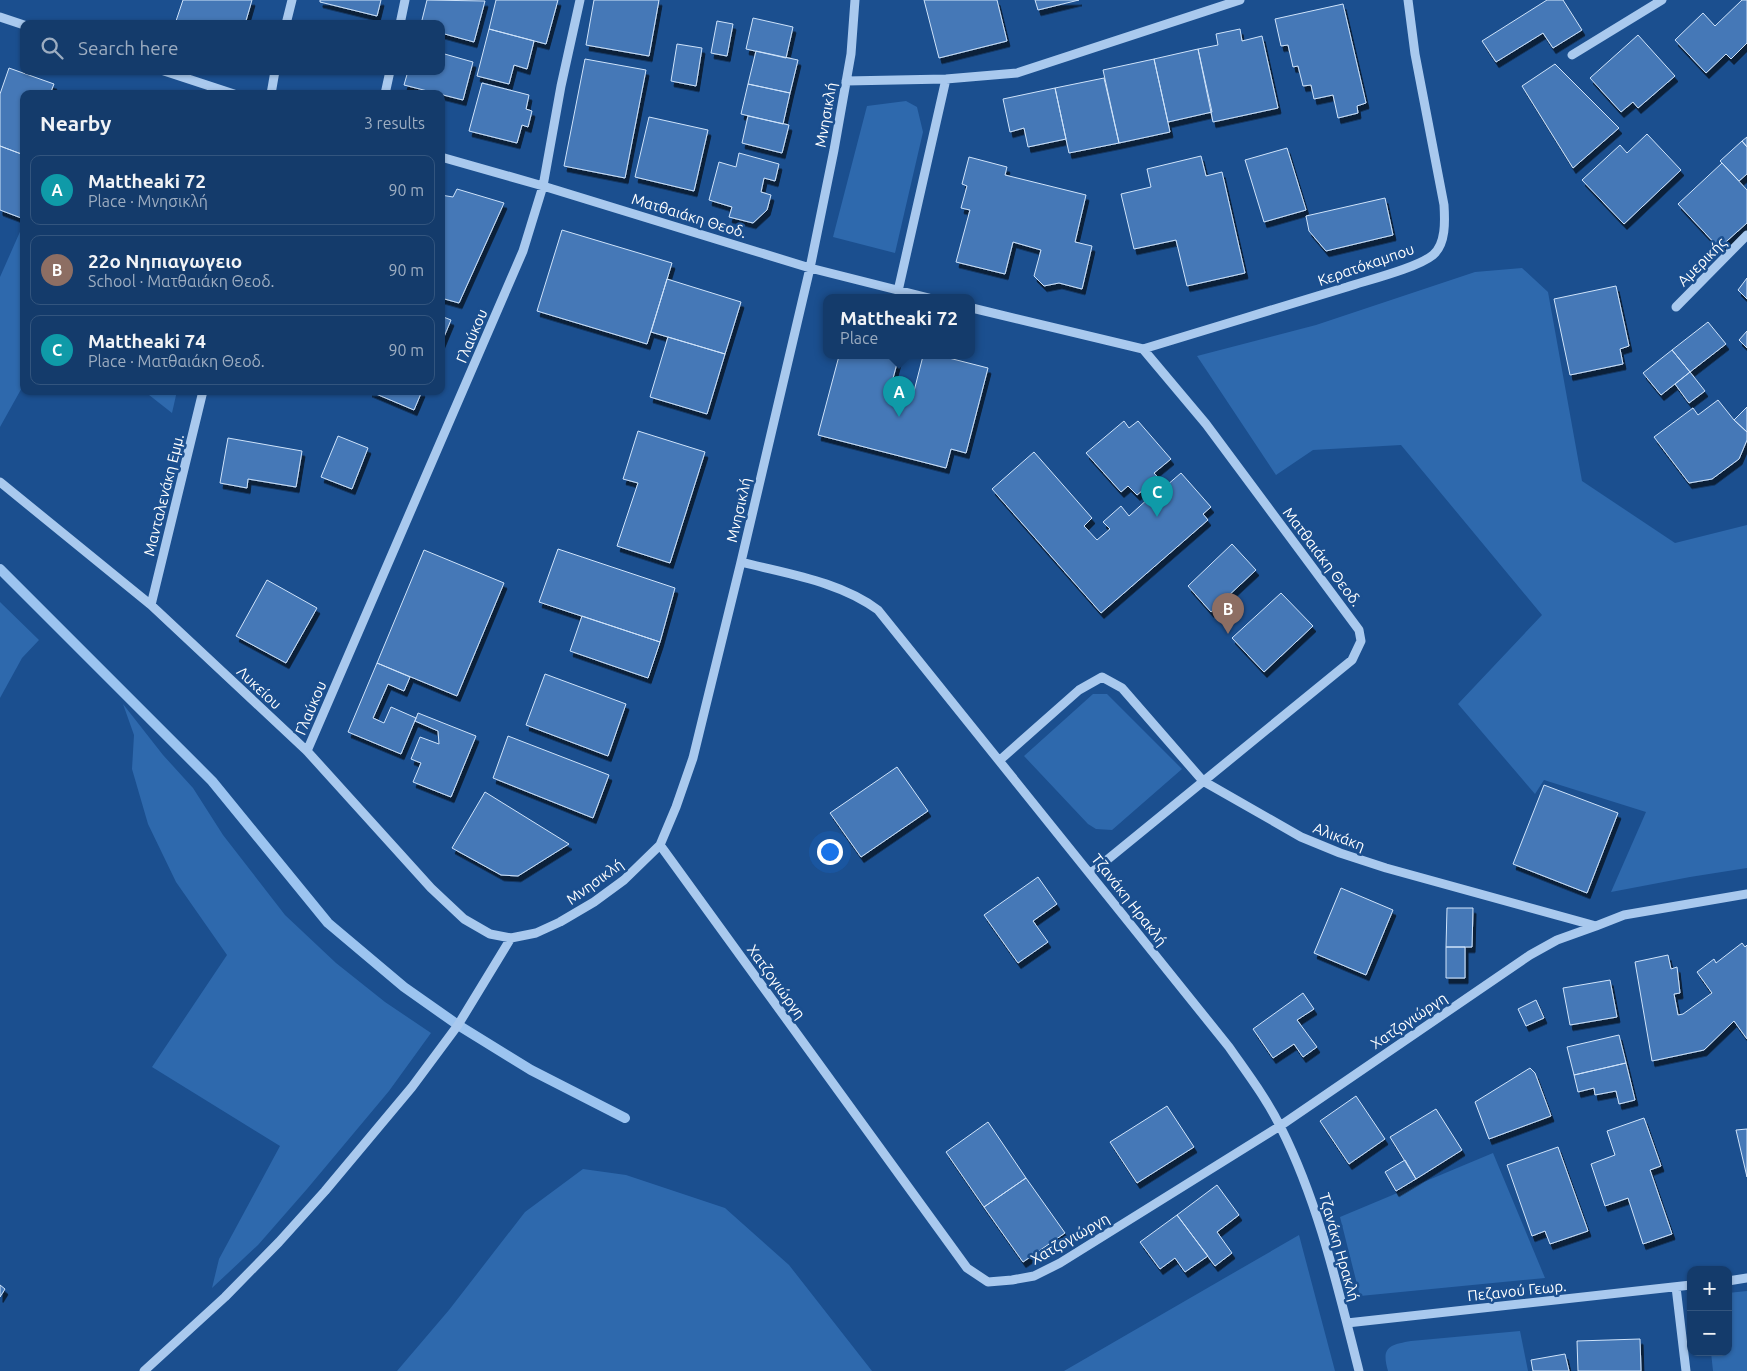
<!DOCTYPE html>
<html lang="en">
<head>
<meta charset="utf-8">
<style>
	body { margin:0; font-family:Ubuntu,sans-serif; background:#214673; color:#f1f3f6 }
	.controls { position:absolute; right:15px; bottom:15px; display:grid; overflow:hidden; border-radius:10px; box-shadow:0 1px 4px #0004 }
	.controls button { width:45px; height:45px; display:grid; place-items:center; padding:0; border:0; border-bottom:1px solid #33557e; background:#143b6b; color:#f1f3f6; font:25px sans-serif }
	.you { position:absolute; left:829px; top:851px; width:18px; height:18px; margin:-12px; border:4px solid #fff; border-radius:50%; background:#1a73e8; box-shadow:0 0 0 8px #1a73e833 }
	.badge { display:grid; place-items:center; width:32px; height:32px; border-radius:50%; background:#95b2f1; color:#fff; font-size:16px; font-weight:700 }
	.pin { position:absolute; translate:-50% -41px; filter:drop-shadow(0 1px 2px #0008) }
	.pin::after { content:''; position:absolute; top:26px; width:18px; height:15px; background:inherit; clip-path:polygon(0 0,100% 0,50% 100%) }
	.popup { position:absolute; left:823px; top:294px; width:152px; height:65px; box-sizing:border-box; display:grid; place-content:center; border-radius:10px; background:#143b6b; filter:drop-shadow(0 1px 4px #0005); font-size:16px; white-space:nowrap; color:#9dadc1 }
	.popup b { font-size:19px; color:#f1f3f6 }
	.popup::after { content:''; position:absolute; left:50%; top:100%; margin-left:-10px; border:10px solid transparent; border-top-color:#143b6b }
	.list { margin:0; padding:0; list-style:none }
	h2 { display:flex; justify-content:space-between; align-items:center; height:65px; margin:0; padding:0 20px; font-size:21px }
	h2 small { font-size:16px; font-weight:400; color:#9dadc1 }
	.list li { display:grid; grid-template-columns:32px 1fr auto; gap:15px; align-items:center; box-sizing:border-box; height:70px; margin:0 10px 10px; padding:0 10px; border:1px solid #33557e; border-radius:10px }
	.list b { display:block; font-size:19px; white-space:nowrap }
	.list p { margin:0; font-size:16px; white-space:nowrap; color:#9dadc1 }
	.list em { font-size:16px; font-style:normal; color:#9dadc1 }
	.icon { flex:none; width:28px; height:28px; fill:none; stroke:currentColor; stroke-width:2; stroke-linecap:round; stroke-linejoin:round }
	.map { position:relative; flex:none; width:1747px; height:1371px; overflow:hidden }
	.search { position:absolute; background:#143b6b; box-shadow:0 1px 4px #0004; left:20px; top:20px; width:425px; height:55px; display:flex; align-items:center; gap:12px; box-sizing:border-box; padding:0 18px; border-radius:10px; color:#9dadc1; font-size:19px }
	.panel { position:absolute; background:#143b6b; box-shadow:0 1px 4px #0004; left:20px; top:90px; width:425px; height:305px; border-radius:10px }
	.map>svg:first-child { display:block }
</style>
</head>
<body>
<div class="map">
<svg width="1747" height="1371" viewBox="0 0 1747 1371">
	<defs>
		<filter id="shadow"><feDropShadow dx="3" dy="5.5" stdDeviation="0" flood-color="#0009"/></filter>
	</defs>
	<rect width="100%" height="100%" fill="#1b4f8f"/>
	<!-- green -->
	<path fill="#2e69ad" d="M906 101 917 107 923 132 895 253 833 237 867 106Z
		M23 225 24 384 0 427V277Z
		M1522 268 1548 292 1582 481 1675 543 1747 525V868L1690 877 1611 892 1646 812 1544 780 1535 794 1458 704 1542 615 1401 445 1313 450 1276 475 1197 356 1316 325 1475 272Z
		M144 391H177L172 413Z
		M0 602 39 640 22 658 0 698Z
		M1093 694H1107L1182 769 1112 830 1096 829 1088 824 1024 756Z
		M123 704 163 755 193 788 223 835 285 915 336 963 385 1002 431 1033 389 1091 307 1189 258 1245 212 1288 219 1259 280 1146 152 1067 227 955 176 882 148 824 132 769 134 735Z
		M1493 1153 1545 1278 1360 1296 1340 1217Z
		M583 1169 626 1175 725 1208 789 1265 872 1371H397L449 1310 525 1212Z
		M1299 1235 1335 1371H1064Z
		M1747 1291V1371H1713L1711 1352H1728V1293Z
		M1520 1331 1528 1371H1388C1381 1347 1389 1345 1411 1341Z"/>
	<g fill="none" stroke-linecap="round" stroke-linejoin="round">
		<!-- stream -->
		<path stroke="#9cc4f0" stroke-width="10" d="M0 569 212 781 328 923 404 987 458 1025 531 1070 625 1118"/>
	</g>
	<!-- building -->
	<path fill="#4478b7" stroke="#cfe3fa" filter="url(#shadow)" d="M183 0H252L245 24H175Z
		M320 0H381L377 16 320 2Z
		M427 0 485 1 474 42 441 33V24H421Z
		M496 0H558L546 44 489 29Z
		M594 0H659L649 56 586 45Z
		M924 0H997L1007 41 939 58Z
		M1035 0H1079L1038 10Z
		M1547 0H1563L1582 30 1553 48 1543 33 1496 62 1482 41Z
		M1742 0H1747V43L1731 59 1726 54 1706 73 1675 40 1703 13 1715 26Z
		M1343 4 1366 103 1357 106 1358 113 1338 118 1333 95 1314 99 1311 85 1303 86 1298 66 1293 67 1288 45 1281 46 1275 19Z
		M753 18 793 27 786 58 746 49Z
		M717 21 733 24 727 56 711 53Z
		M489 29 534 41 527 69 514 65 509 84 477 76Z
		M1240 29 1242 41 1262 36 1278 108 1213 122 1198 49 1218 45 1216 34Z
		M1638 35 1675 76 1638 108 1633 102 1621 112 1590 78Z
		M677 44 702 48 696 86 671 81Z
		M1198 49 1212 112 1168 122 1154 59Z
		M756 51 798 60 790 93 748 84Z
		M441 53 473 62 463 100 404 85 408 71H441Z
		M585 59 646 70 625 178 564 166Z
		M1154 59 1170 132 1119 143 1103 70Z
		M1555 64 1619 128 1573 168 1522 86Z
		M9 68 54 84 50 94H24V155L0 146V94Z
		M1104 78 1119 143 1069 153 1055 88Z
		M482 83 529 95 526 109 532 111 528 127 522 125 517 143 469 131Z
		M748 84 790 93 783 124 741 114Z
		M1055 88 1066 139 1028 147 1024 128 1010 132 1003 99Z
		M748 116 789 125 782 153 742 143Z
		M649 117 708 130 694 191 635 177Z
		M1647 134 1681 170 1624 224 1582 180 1620 145 1627 153Z
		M1747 137V147L1742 141Z
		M1742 141 1747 147V174L1739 181 1720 161Z
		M0 146 24 155V219L0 210Z
		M1287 148 1306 210 1264 222 1245 160Z
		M739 153 779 164 775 181 764 178 761 192 771 195 767 210 753 223 729 217 732 207 709 200 719 162 736 167Z
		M1201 156 1206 176 1222 172 1245 273 1187 286 1176 240 1134 249 1121 194 1151 187 1147 169Z
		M969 157 1007 167 1005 175 1086 195 1075 242 1092 246 1082 289 1059 283 1044 286 1034 276 1041 250 1013 242 1005 274 956 262 970 210 961 208 967 186 962 184Z
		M1722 163 1747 190V223L1719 248 1678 204Z
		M457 189 504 203 459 303 441 298V195L453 197Z
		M1385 198 1393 235 1326 251 1309 231 1306 216Z
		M562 230 672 263 647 344 537 311Z
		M1747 278V299L1738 290Z
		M667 279 741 302 725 354 651 332Z
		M1616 286 1629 346 1620 349 1623 364 1570 375 1554 299Z
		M441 316 451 320 441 344Z
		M1708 322 1726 344 1690 372 1672 350Z
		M1747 331V348L1739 340Z
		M668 337 725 354 707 414 650 397Z
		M1672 350 1690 372 1661 395 1643 373Z
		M839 356H899L889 393 912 399 923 356H941L988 368 966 453 951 449 946 468 818 435Z
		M1690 372 1705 391 1689 403 1675 384Z
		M369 391H422L414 410Z
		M1718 400 1734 420 1747 432V440L1739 459 1712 479 1689 483 1654 437 1693 408 1698 415Z
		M1747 407V432L1734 420Z
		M1124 421 1129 428 1138 421 1171 459 1154 473 1166 486 1181 473 1211 507 1203 514 1208 520 1101 613 992 489 1034 452 1092 518 1084 526 1097 540 1110 529 1103 522 1121 506 1129 516 1150 497 1143 490 1137 495 1128 486 1121 492 1086 453Z
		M638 431 705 452 670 563 617 546 638 483 623 479Z
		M338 436 368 448 352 489 321 477Z
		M228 438 302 451 296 487 248 479 247 488 220 483Z
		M1232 544 1256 570 1211 612 1188 586Z
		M558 549 675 588 660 642 539 602Z
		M424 550 504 583 457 696 377 663Z
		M267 580 317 608 286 663 236 636Z
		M1281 593 1313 626 1264 672 1232 638Z
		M582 616 660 642 648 678 570 651Z
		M377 663 410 677 404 691 388 684 373 718 384 723 391 707 416 718 401 754 348 732Z
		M545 674 626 704 608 756 526 725Z
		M418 713 476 736 451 797 413 782 421 763 411 759 420 737 439 744 438 731 415 721Z
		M508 736 609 775 593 818 493 778Z
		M897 767 928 811 861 857 830 813Z
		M1544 785 1618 813 1587 893 1513 864Z
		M485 792 569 844 518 876 501 875 452 848Z
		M1038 877 1057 904 1033 921 1048 942 1018 963 984 915Z
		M1341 888 1393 910 1366 975 1314 953Z
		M1447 908H1473L1472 947H1446Z
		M1742 943 1745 947 1747 945V1039L1734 1021 1704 1050 1652 1061 1635 962 1668 955 1671 969 1677 967 1680 993 1674 994 1678 1015 1683 1014 1712 993 1697 972 1714 959 1716 963Z
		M1446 947H1465V978H1446Z
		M1610 980 1617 1017 1570 1025 1563 988Z
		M1303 993 1314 1009 1297 1020 1317 1047 1303 1057 1294 1044 1273 1058 1253 1029Z
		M1536 1000 1544 1018 1526 1026 1518 1009Z
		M1619 1035 1626 1063 1574 1075 1567 1047Z
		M1626 1063 1635 1100 1619 1104 1616 1091 1595 1095 1594 1088 1578 1092 1574 1075Z
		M1530 1068 1535 1073 1551 1116 1489 1139 1475 1102Z
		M1356 1096 1385 1139 1349 1164 1320 1121Z
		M1167 1106 1194 1147 1137 1183 1110 1142Z
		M1436 1109 1462 1150 1416 1179 1390 1137Z
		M1644 1118 1661 1166 1650 1170 1672 1234 1643 1244 1628 1198 1605 1206 1591 1164 1615 1155 1607 1131Z
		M988 1122 1026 1178 984 1207 946 1152Z
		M1747 1129V1177L1736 1130Z
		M1558 1147 1588 1231 1550 1244 1545 1231 1532 1236 1507 1165Z
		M1405 1160 1416 1179 1396 1191 1385 1172Z
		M1026 1178 1065 1233 1023 1262 984 1207Z
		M1217 1185 1239 1215 1217 1232 1232 1253 1215 1266 1177 1215Z
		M1177 1215 1208 1256 1185 1272 1175 1258 1160 1269 1140 1242Z
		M0 1285 5 1289 0 1297Z
		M1640 1339 1641 1371H1578L1577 1341Z
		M1565 1354 1569 1371H1533L1531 1360Z"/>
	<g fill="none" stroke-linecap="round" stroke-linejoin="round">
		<!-- minor -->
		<path stroke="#a9c9ee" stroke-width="9" d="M0 17 24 25
			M286 24 292 0
			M400 24 405 0
			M1572 55 1662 0
			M164 71 234 94
			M846 81 946 79 1017 73 1240 0
			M271 94 275 71
			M385 94 390 71
			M441 157 543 186 810 268 929 298
			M898 291 946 79
			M1676 307 1747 235
			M972 308 1143 349 1206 424 1359 630 1361 641 1352 660 1091 873
			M1143 349C1211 328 1279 308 1347 287 1368 280 1417 268 1433 255 1446 244 1445 221 1444 205L1415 54 1408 0
			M0 482 151 605 307 751 431 888 464 919 490 934 511 938 536 933 560 922 594 902 624 880 660 845 676 807 693 758 741 562 810 268 834 150 851 54 855 0
			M741 562C787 574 839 581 878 610L1229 1047C1247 1073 1267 1099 1281 1128 1319 1204 1338 1289 1359 1371
			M151 605 203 391
			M307 751 523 251 543 186 561 86 580 0
			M1000 760 1079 690 1102 677 1122 688 1203 781 1301 837 1340 853 1386 868 1596 926 1624 915 1747 894
			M660 845 967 1268 988 1282 1012 1280 1034 1276 1060 1263 1280 1126 1530 955 1557 940 1596 926
			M1728 1281 1747 1278
			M1676 1287 1686 1371
			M1347 1323 1691 1285
			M144 1371 225 1297 279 1242 325 1191 412 1087 458 1025 511 938"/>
	</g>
	<g text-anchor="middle" stroke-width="5" stroke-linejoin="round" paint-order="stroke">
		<!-- street labels -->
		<g font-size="15" fill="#fff" stroke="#1b4f8f">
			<text transform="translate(826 115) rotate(-80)" y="5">Μνησικλή</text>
			<text transform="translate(689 216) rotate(17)" y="5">Ματθαιάκη Θεοδ.</text>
			<text transform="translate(1702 262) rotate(-45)" y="5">Αμερικής</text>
			<text transform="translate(1366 265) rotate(-19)" y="5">Κερατόκαμπου</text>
			<text transform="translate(472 336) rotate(-67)" y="5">Γλαύκου</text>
			<text transform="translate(164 495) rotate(-76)" y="5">Μανταλενάκη Εμμ.</text>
			<text transform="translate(739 510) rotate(-77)" y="5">Μνησικλή</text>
			<text transform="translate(1322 557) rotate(53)" y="5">Ματθαιάκη Θεοδ.</text>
			<text transform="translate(259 688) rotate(43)" y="5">Λυκείου</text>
			<text transform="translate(311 708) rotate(-67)" y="5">Γλαύκου</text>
			<text transform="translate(1339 837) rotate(21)" y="5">Αλικάκη</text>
			<text transform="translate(595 882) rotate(-36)" y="5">Μνησικλή</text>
			<text transform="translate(1129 900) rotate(52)" y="5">Τζανάκη Ηρακλή</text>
			<text transform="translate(776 982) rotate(54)" y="5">Χατζογιώργη</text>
			<text transform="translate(1409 1021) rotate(-34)" y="5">Χατζογιώργη</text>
			<text transform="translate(1070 1239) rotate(-30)" y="5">Χατζογιώργη</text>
			<text transform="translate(1339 1247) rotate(74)" y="5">Τζανάκη Ηρακλή</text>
			<text transform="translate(1517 1291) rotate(-6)" y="5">Πεζανού Γεωρ.</text>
		</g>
	</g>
</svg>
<div class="controls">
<button>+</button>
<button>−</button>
</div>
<div class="you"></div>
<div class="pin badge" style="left:899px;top:417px;background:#0f9aa8">A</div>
<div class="popup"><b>Mattheaki 72</b>Place</div>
<div class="pin badge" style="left:1228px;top:634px;background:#8d6e63">B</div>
<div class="pin badge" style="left:1157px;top:517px;background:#0f9aa8">C</div>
<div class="search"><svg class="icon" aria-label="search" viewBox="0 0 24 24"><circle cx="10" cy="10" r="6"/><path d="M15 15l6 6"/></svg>Search here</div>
<section class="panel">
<h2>Nearby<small>3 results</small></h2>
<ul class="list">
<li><span class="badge" style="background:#0f9aa8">A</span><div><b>Mattheaki 72</b><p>Place · Μνησικλή</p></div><em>90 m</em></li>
<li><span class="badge" style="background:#8d6e63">B</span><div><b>22ο Νηπιαγωγειο</b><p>School · Ματθαιάκη Θεοδ.</p></div><em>90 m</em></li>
<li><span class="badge" style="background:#0f9aa8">C</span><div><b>Mattheaki 74</b><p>Place · Ματθαιάκη Θεοδ.</p></div><em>90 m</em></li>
</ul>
</section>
</div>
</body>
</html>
